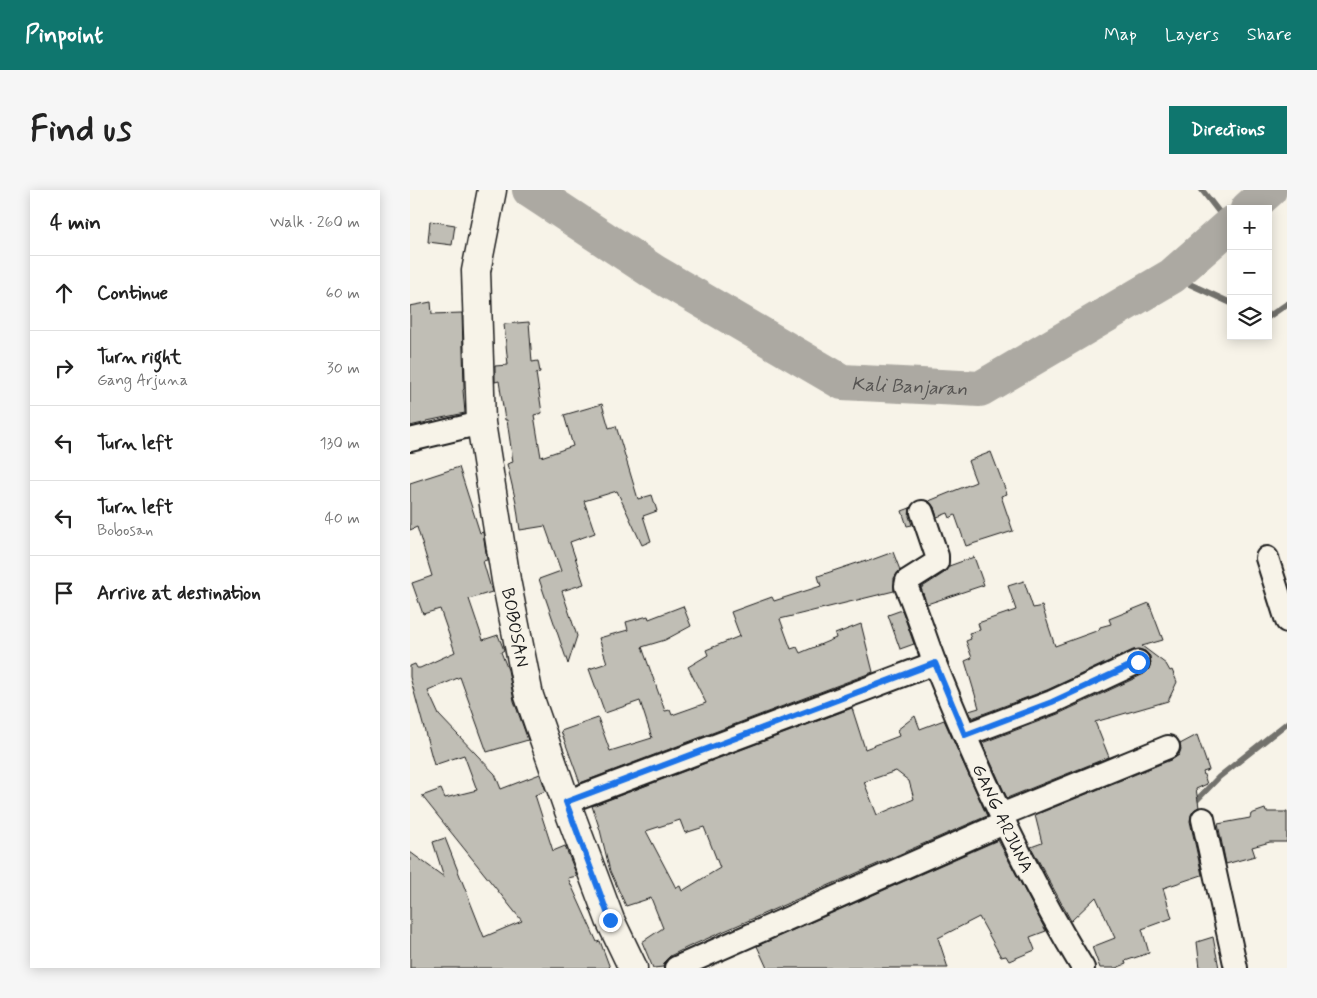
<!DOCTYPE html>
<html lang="en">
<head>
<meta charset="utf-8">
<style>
	body { margin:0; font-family:Mynerve,sans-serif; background:#f6f6f6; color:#222 }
	.controls { position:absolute; right:15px; top:15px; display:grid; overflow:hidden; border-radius:0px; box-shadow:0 2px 12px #0003 }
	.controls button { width:45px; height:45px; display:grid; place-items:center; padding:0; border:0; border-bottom:1px solid #e0e0e0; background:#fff; color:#222; font:25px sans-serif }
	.stop { position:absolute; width:15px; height:15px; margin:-11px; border:4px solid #1a73e8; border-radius:50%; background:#fff }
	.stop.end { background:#1a73e8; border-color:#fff; box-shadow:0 1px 5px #0008 }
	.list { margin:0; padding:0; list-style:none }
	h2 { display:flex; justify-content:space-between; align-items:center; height:65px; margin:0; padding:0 20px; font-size:21px }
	h2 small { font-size:16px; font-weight:400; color:#767676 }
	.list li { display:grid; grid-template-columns:32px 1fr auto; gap:15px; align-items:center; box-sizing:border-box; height:75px; padding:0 20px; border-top:1px solid #e0e0e0 }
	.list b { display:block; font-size:19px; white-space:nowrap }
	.list p { margin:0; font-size:16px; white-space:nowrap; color:#767676 }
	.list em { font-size:16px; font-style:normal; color:#767676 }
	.icon { flex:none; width:28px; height:28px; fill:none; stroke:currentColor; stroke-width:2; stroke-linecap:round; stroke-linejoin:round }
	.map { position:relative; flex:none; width:877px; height:778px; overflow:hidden; border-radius:0px }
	header { display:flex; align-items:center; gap:30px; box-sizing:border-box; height:70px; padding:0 25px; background:#0f766e; color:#fff }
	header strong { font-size:24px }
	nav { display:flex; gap:28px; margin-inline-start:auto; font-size:18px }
	.intro { display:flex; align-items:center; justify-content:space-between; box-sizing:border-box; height:120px; padding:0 30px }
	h1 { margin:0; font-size:35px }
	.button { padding:12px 22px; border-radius:0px; background:#0f766e; color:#fff; font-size:18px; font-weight:700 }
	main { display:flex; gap:30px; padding:0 30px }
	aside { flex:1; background:#fff; border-radius:0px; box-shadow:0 2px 12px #0003 }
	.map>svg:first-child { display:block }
</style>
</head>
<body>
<header>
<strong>Pinpoint</strong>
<nav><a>Map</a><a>Layers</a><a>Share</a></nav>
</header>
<div class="intro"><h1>Find us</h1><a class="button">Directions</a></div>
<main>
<aside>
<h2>4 min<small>Walk · 260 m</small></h2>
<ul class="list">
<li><svg class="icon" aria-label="ahead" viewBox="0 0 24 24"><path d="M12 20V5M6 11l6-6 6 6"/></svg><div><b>Continue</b></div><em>60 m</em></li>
<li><svg class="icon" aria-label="right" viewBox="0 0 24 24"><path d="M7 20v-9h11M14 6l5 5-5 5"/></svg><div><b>Turn right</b><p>Gang Arjuna</p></div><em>30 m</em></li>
<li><svg class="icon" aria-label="left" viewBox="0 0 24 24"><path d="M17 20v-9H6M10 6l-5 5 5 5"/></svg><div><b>Turn left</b></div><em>130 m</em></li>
<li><svg class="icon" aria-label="left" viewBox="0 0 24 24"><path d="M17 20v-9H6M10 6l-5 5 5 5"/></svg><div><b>Turn left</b><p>Bobosan</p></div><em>40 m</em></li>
<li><svg class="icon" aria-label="arrive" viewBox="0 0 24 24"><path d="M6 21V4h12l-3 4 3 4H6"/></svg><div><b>Arrive at destination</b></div></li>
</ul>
</aside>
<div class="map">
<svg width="877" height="778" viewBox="0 0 877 778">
	<rect width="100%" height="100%" fill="#f7f3e8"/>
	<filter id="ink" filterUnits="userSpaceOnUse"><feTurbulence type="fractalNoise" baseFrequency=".02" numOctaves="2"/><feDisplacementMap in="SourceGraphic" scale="10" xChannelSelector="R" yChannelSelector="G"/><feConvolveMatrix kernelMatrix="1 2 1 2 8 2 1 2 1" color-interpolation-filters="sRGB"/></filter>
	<g filter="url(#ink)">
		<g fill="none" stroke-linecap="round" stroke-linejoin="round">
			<!-- stream -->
			<path stroke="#72716c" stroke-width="6" d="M792 0 819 35
				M762 86 821 113
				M858 127 877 114
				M782 615 809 587 877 533"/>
			<!-- river -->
			<g stroke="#aca9a2" stroke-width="36">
				<path id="s1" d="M120 0 244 82 432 192 570 199 762 86 821 34"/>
				<path d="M838 19 859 0"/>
			</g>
		</g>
		<!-- building -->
		<path fill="#c0beb5" stroke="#1c1c1c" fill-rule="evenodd" d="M20 31 45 35 42 55 18 52Z
			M21 112 22 124 52 123 54 199 53 200 55 223 17 231V232L0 236V116Z
			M119 132 122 172 128 171 130 182 126 183 132 223 124 225 131 267 163 256 154 225 192 214 199 238 206 236 228 309 242 305 247 321 233 326 241 351 232 355 207 301 174 311 185 343 160 352 174 394 152 401 167 446 158 474 129 389 151 381 135 336 110 340 106 312 97 274 103 272 97 230H95L89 191 85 192V176L98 175 94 134Z
			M581 262 597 304 591 306 603 341 556 356 545 325 540 328 538 323 527 327 524 317 519 311 566 292 558 271Z
			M49 277 70 343 73 342 77 370 73 371 82 402 59 409 73 450 88 445 94 460 91 462 98 480 104 511 118 550 77 562 50 487 18 501 29 525 85 584 91 599 130 584 136 601 125 605 143 661 155 656 167 686 158 688 187 752 190 751 200 778H0V662L34 687 23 652 35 648 74 747 112 731 12 606 31 599 35 608 67 600 54 565 24 575 0 487V476L5 474 7 478H10L45 462 30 419 13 424 2 393 22 386 7 337 0 340V293Z
			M500 318 499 326 502 335 497 336 492 321Z
			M483 362 490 380 484 388V401L370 429 381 459 387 457 390 463 426 448 425 444 451 434 463 482 170 593 151 541 188 528 200 561 242 548 230 511 195 523 179 479 197 473 189 448 218 440 216 432 238 426 239 429 273 416 281 436 255 450 232 457 255 521 260 520 262 525 296 513 278 477 298 465 296 460 330 446 321 422 362 407 364 411 411 396 408 386 456 370V372Z
			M564 367 574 395 517 414 511 398 534 383 539 376Z
			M614 391 623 418 632 416 645 456 689 440 690 437 701 434 699 429 739 413 753 450 732 456 756 474 760 481 762 480 767 492 758 511 685 532 699 567 597 608 572 553 648 524 734 484 739 479 741 473 740 466 735 461 729 459 723 460 637 500 562 528 559 521 569 518 555 471 562 468 556 451 561 449 559 443 570 440 568 433 606 420 598 396Z
			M492 420 504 454 490 459 478 425Z
			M442 518 455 559 489 546 487 540 505 526 510 539 534 530 577 626 278 757 260 766 255 771 253 777 243 778 232 752 253 738 241 708 216 716 200 681 190 640 182 616ZM486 581 499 591 504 609 467 625 454 592ZM270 630 275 643 294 637 310 678 272 701 270 696 266 698 236 641Z
			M787 545 799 580 793 582 797 594 786 599 789 617 784 620 781 625 780 631 792 685 753 698 762 728 732 739 739 763 715 771 716 774 706 778H690L682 757 705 748 686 707 661 731 621 657 632 653 625 625 763 569 769 565 771 559 770 554Z
			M855 619 856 622H877V652H860L842 657 845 666 816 674 808 634 840 628 841 624Z
			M588 650 636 741 620 747 625 760 599 771 596 766 591 767 569 727 528 748 538 778H357L347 756Z
			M803 747 809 778H790L787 752Z"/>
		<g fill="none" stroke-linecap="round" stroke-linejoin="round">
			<defs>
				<g id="street">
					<path d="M0 250 71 233"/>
					<path id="s2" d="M512 322 527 366V372L497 391 496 396C507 421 515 448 525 474 567 578 614 682 673 778"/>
					<path d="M857 368 877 431"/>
					<path d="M555 545 642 512 728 472"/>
					<path d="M156 612 525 473"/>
					<path d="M591 625 758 557"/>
					<path d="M793 629 826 778"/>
					<path d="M266 778 594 633"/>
				</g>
				<g id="secondary">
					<path id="s3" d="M82 0 66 81 70 202 71 233 96 390 119 506 158 618 200 730 223 778"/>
				</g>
			</defs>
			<!-- street casing -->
			<use href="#street" stroke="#1c1c1c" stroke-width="26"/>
			<!-- secondary casing -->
			<use href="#secondary" stroke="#1c1c1c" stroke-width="31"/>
			<!-- street -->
			<use href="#street" stroke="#f7f3e8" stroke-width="22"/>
			<!-- secondary -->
			<use href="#secondary" stroke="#f7f3e8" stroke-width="28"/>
		</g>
	</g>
	<g fill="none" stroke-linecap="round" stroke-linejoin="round" filter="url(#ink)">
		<!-- route -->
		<path stroke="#1a73e8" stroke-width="6" d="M200 730 156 612 525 473 555 545 642 512 728 472"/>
	</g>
	<g text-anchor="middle" stroke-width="5" stroke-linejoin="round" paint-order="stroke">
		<!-- street labels -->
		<g font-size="18" fill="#1c1c1c" stroke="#f7f3e8">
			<text dy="6" stroke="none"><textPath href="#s3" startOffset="442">BOBOSAN</textPath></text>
			<text dy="6" stroke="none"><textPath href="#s2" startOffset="345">GANG ARJUNA</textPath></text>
		</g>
		<!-- water labels -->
		<g font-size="19" font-style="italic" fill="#565452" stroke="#f7f3e8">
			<text dy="7" stroke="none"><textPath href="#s1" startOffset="434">Kali Banjaran</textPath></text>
		</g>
	</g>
</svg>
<div class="controls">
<button>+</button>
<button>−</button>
<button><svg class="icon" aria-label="layers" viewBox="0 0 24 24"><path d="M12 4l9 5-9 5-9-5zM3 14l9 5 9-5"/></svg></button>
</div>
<div class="stop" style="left:728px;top:472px"></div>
<div class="stop end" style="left:200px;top:730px"></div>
</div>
</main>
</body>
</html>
